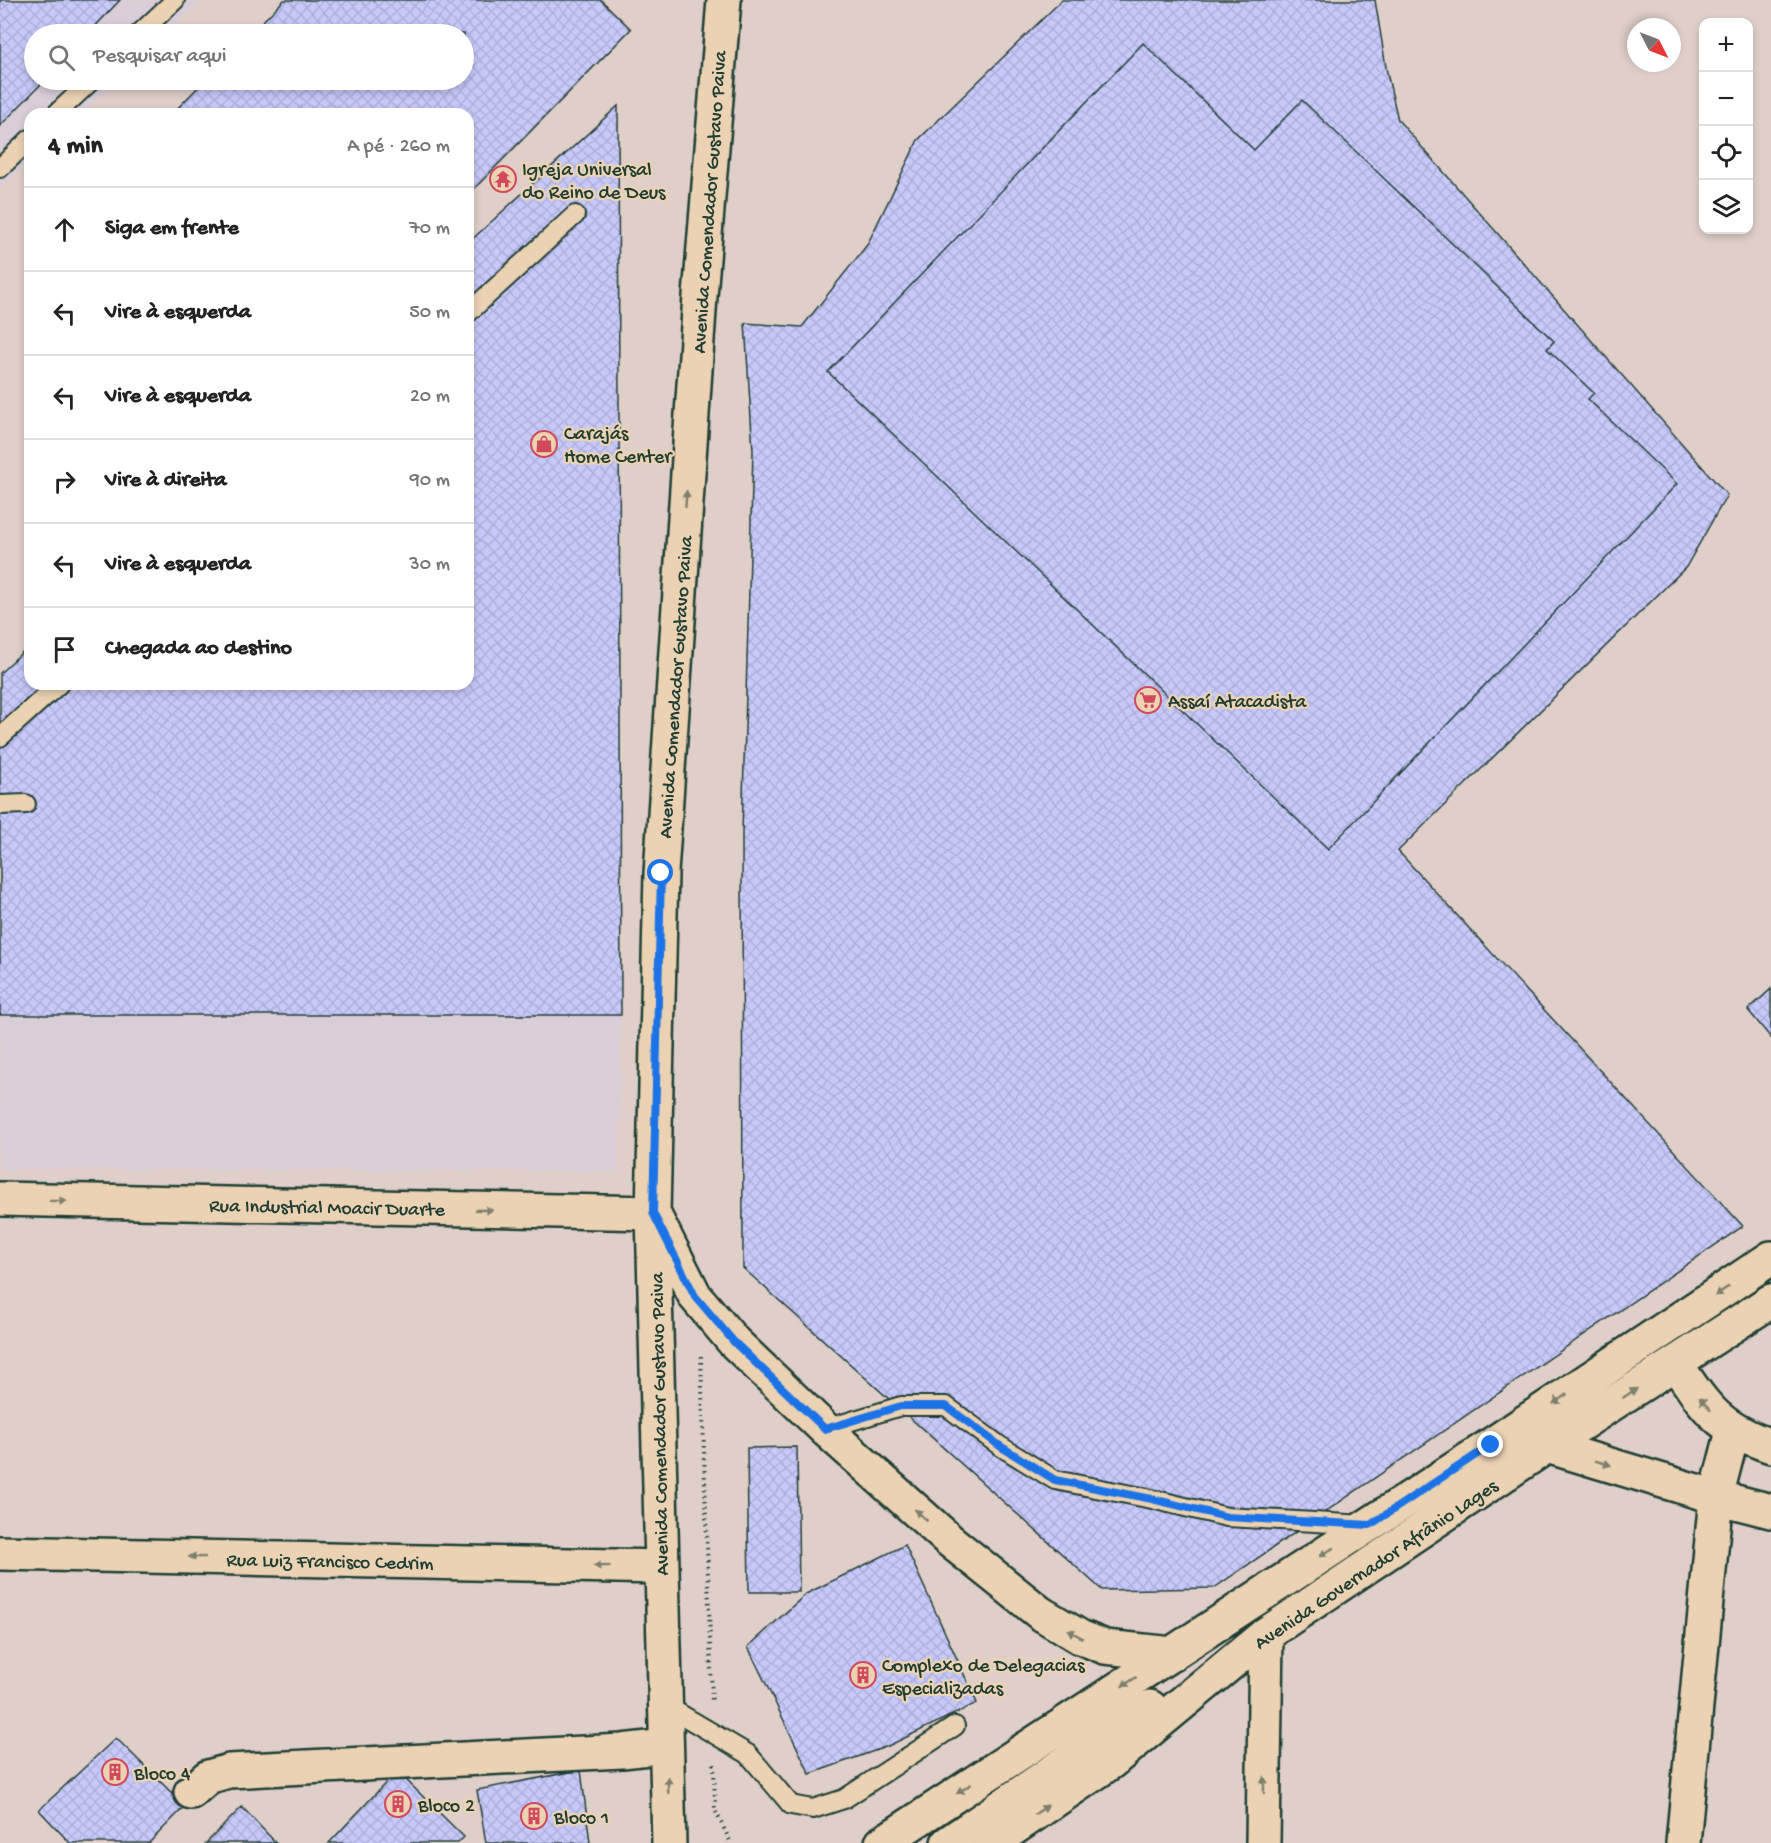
<!DOCTYPE html>
<html lang="pt">
<head>
<meta charset="utf-8">
<style>
	body { margin:0; font-family:"Gochi Hand",sans-serif; background:#f2f2f2; color:#222 }
	.controls { position:absolute; right:18px; top:18px; display:grid; overflow:hidden; border-radius:12px; box-shadow:0 3px 9px #0003 }
	.controls button { width:54px; height:54px; display:grid; place-items:center; padding:0; border:0; border-bottom:2px solid #e0e0e0; background:#fff; color:#222; font:30px sans-serif }
	.compass { position:absolute; left:1627px; top:18px; width:54px; height:54px; border-radius:50%; background:#fff; box-shadow:0 3px 9px #0003; rotate:132deg }
	.stop { position:absolute; width:18px; height:18px; margin:-14px; border:4px solid #1a73e8; border-radius:50%; background:#fff }
	.stop.end { background:#1a73e8; border-color:#fff; box-shadow:0 2px 6px #0008 }
	.list { margin:0; padding:0; list-style:none }
	h2 { display:flex; justify-content:space-between; align-items:center; height:78px; margin:0; padding:0 24px; font-size:26px }
	h2 small { font-size:20px; font-weight:400; color:#767676 }
	.list li { display:grid; grid-template-columns:39px 1fr auto; gap:18px; align-items:center; box-sizing:border-box; height:84px; padding:0 24px; border-top:2px solid #e0e0e0 }
	.list b { display:block; font-size:22px; white-space:nowrap }
	.list em { font-size:20px; font-style:normal; color:#767676 }
	.icon { flex:none; width:33px; height:33px; fill:none; stroke:currentColor; stroke-width:2; stroke-linecap:round; stroke-linejoin:round }
	.map { position:relative; flex:none; width:1771px; height:1843px; overflow:hidden }
	.search { position:absolute; background:#fff; box-shadow:0 3px 9px #0003; left:24px; top:24px; width:450px; height:66px; display:flex; align-items:center; gap:15px; box-sizing:border-box; padding:0 21px; border-radius:33px; color:#767676; font-size:22px }
	.panel { position:absolute; background:#fff; box-shadow:0 3px 9px #0003; left:24px; top:108px; width:450px; height:582px; border-radius:18px }
	.map>svg:first-child { display:block }
</style>
</head>
<body>
<div class="map">
<svg width="1771" height="1843" viewBox="0 0 1771 1843">
	<defs>
		<pattern id="building-cross-hatch" width="8" height="8" patternUnits="userSpaceOnUse" patternTransform="scale(1.5)"><rect width="8" height="8" fill="#c8c9fb"/><path d="M0 0l8 8M0 8l8-8" fill="none" stroke="#abaed8"/></pattern>
	</defs>
	<rect width="100%" height="100%" fill="#e0cfc9"/>
	<filter id="ink" filterUnits="userSpaceOnUse"><feTurbulence type="fractalNoise" baseFrequency=".0167" numOctaves="2"/><feDisplacementMap in="SourceGraphic" scale="12" xChannelSelector="R" yChannelSelector="G"/><feConvolveMatrix kernelMatrix="1 2 1 2 8 2 1 2 1" color-interpolation-filters="sRGB"/></filter>
	<g filter="url(#ink)">
		<!-- built -->
		<path fill="#d9cdd8" d="M0 0H202L165 34H34V80H117L80 114H30V160L0 188Z
			M0 1015H621L618 1171 0 1169Z"/>
		<!-- building -->
		<path fill="url(#building-cross-hatch)" stroke="#1f3d34" stroke-width="1.5" d="M0 0H120L88 34H34V80H45L0 126Z
			M284 0H601L631 29 468 195V114H172L205 80H464V34H250Z
			M1062 0H1375L1387 73 1398 120 1727 495 1686 567 1398 851 1743 1226 1214 1588 1102 1590 743 1268 742 833 753 451 745 323 802 327 867 245 918 140Z
			M1143 43 1254 150 1302 100 1554 341 1547 349 1594 393 1588 399 1677 484 1328 849 828 372Z
			M618 106 621 1015H0V673L30 645V684H468V243Z
			M1771 989V1038L1748 1010Z
			M797 1447 799 1592H749L747 1448Z
			M905 1545 977 1703 888 1746 810 1774 748 1647 806 1594Z
			M116 1738 185 1806 149 1843H70L39 1810Z
			M581 1770 590 1843H486L477 1790Z
			M397 1771 464 1837 458 1843H329Z
			M242 1807 276 1843H206Z"/>
		<g fill="none" stroke-linecap="round" stroke-linejoin="round">
			<defs>
				<path id="service" d="M139 34 175 0
					M56 114 92 80
					M0 168 30 139
					M468 313 575 215
					M0 737 59 684
					M0 805 26 804
					M825 1429 901 1406H946L1000 1446 1055 1480 1152 1499 1227 1517 1365 1525
					M665 1705 748 1754 791 1805 813 1809 844 1799 955 1726"/>
				<path id="minor" d="M0 1199 653 1213
					M1676 1364C1706 1408 1718 1428 1771 1446
					M1547 1446 1716 1497 1771 1511
					M0 1553 661 1567
					M191 1792 208 1777 229 1771 622 1751 666 1746
					M1263 1843 1266 1634
					M1683 1843 1716 1497 1733 1431"/>
				<path id="secondary" d="M669 1843 653 1213 661 873 700 296 724 0"/>
				<path id="primary" d="M653 1213 695 1296 734 1342 825 1429 949 1540 1040 1613 1080 1637 1105 1647 1172 1654
					M882 1843 1491 1445 1771 1258
					M948 1843 1097 1741 1150 1707
					M992 1843 1111 1762 1266 1634 1547 1446 1771 1301"/>
			</defs>
			<!-- service casing -->
			<use href="#service" stroke="#1f3d34" stroke-width="22"/>
			<!-- minor casing -->
			<use href="#minor" stroke="#1f3d34" stroke-width="38"/>
			<!-- secondary casing -->
			<use href="#secondary" stroke="#1f3d34" stroke-width="38"/>
			<!-- primary casing -->
			<use href="#primary" stroke="#1f3d34" stroke-width="38"/>
			<!-- path -->
			<path stroke="#1f3d34" stroke-width="4" stroke-dasharray="1.5 4.5" stroke-linecap="butt" d="M701 1356 712 1702
				M714 1764 715 1810 731 1843"/>
			<!-- service -->
			<use href="#service" stroke="#ebd2b3" stroke-width="18"/>
			<!-- minor -->
			<use href="#minor" stroke="#ebd2b3" stroke-width="33"/>
			<!-- secondary -->
			<use href="#secondary" stroke="#ebd2b3" stroke-width="33"/>
			<!-- primary -->
			<use href="#primary" stroke="#ebd2b3" stroke-width="33"/>
		</g>
		<!-- one-way arrows -->
		<defs><path id="oneway-solid" d="M-6-.8H1V-3.2L6.5 0L1 3.2V.8H-6Z" transform="scale(1.5)"/></defs>
		<g fill="#7b806d">
			<use href="#oneway-solid" transform="translate(686 499) rotate(-86)"/>
			<use href="#oneway-solid" transform="translate(58 1201) rotate(1)"/>
			<use href="#oneway-solid" transform="translate(484 1210) rotate(1)"/>
			<use href="#oneway-solid" transform="translate(1722 1291) rotate(146)"/>
			<use href="#oneway-solid" transform="translate(1630 1393) rotate(-33)"/>
			<use href="#oneway-solid" transform="translate(1560 1399) rotate(146)"/>
			<use href="#oneway-solid" transform="translate(1705 1404) rotate(-132)"/>
			<use href="#oneway-solid" transform="translate(1603 1463) rotate(17)"/>
			<use href="#oneway-solid" transform="translate(921 1515) rotate(-138)"/>
			<use href="#oneway-solid" transform="translate(1327 1552) rotate(147)"/>
			<use href="#oneway-solid" transform="translate(197 1557) rotate(-179)"/>
			<use href="#oneway-solid" transform="translate(602 1566) rotate(-179)"/>
			<use href="#oneway-solid" transform="translate(1075 1634) rotate(-151)"/>
			<use href="#oneway-solid" transform="translate(1129 1682) rotate(147)"/>
			<use href="#oneway-solid" transform="translate(668 1785) rotate(-92)"/>
			<use href="#oneway-solid" transform="translate(1264 1785) rotate(-89)"/>
			<use href="#oneway-solid" transform="translate(964 1789) rotate(147)"/>
			<use href="#oneway-solid" transform="translate(1041 1810) rotate(-34)"/>
		</g>
	</g>
	<g fill="none" stroke-linecap="round" stroke-linejoin="round" filter="url(#ink)">
		<!-- route -->
		<path stroke="#1a73e8" stroke-width="8" d="M661 873 653 1213 695 1296 734 1342 825 1429 901 1406H946L1000 1446 1055 1480 1152 1499 1227 1517 1370 1525 1491 1445"/>
	</g>
	<!-- icons -->
	<defs>
		<symbol id="temple-ring" viewBox="-11 -11 22 22"><circle r="9.5" fill="#ebd2b3" stroke="#d1495b" stroke-width="1.5"/><path d="M0-6L5-2H3V0L6.5 2.5H4V6H1.5V3h-3V6H-4V2.5H-6.5L-3 0V-2H-5Z" fill="#d1495b"/></symbol>
		<symbol id="shop-ring" viewBox="-11 -11 22 22"><circle r="9.5" fill="#ebd2b3" stroke="#d1495b" stroke-width="1.5"/><path d="M-5-2.5h2.3a2.7 3.5 0 0 1 5.4 0H5L5.5 6h-11ZM-1.5-2.5h3a1.5 2.3 0 0 0-3 0Z" fill="#d1495b"/></symbol>
		<symbol id="supermarket-ring" viewBox="-11 -11 22 22"><circle r="9.5" fill="#ebd2b3" stroke="#d1495b" stroke-width="1.5"/><path d="M-6-5.5h2.5l.6 2H6L4.5 2H-2.5L-4.4-4H-6ZM-1.5 3.2a1.3 1.3 0 1 0 .1 0ZM3 3.2a1.3 1.3 0 1 0 .1 0Z" fill="#d1495b"/></symbol>
		<symbol id="building-ring" viewBox="-11 -11 22 22"><circle r="9.5" fill="#ebd2b3" stroke="#d1495b" stroke-width="1.5"/><path d="M-4-6H4V6H1V3H-1V6H-4ZM-2.5-4.3h1.7v1.8h-1.7ZM.8-4.3h1.7v1.8H.8ZM-2.5-1h1.7V.8h-1.7ZM.8-1h1.7V.8H.8Z" fill="#d1495b"/></symbol>
	</defs>
	<g fill-rule="evenodd">
		<use href="#temple-ring" x="488" y="164" width="30" height="30"/>
		<use href="#shop-ring" x="529" y="429" width="30" height="30"/>
		<use href="#supermarket-ring" x="1133" y="685" width="30" height="30"/>
		<use href="#building-ring" x="848" y="1660" width="30" height="30"/>
		<use href="#building-ring" x="100" y="1757" width="30" height="30"/>
		<use href="#building-ring" x="383" y="1789" width="30" height="30"/>
		<use href="#building-ring" x="519" y="1801" width="30" height="30"/>
	</g>
	<g text-anchor="middle" stroke-width="4.5" stroke-linejoin="round" paint-order="stroke">
		<!-- poi labels -->
		<g font-size="20" fill="#1f3d34" stroke="#ebd2b3" text-anchor="start">
			<text x="522" y="175">Igreja Universal<tspan x="522" dy="23">do Reino de Deus</tspan></text>
			<text x="564" y="439">Carajás<tspan x="564" dy="23">Home Center</tspan></text>
			<text x="1168" y="707">Assaí Atacadista</text>
			<text x="882" y="1671">Complexo de Delegacias<tspan x="882" dy="23">Especializadas</tspan></text>
			<text x="134" y="1779">Bloco 4</text>
			<text x="418" y="1811">Bloco 2</text>
			<text x="554" y="1823">Bloco 1</text>
		</g>
		<!-- street labels -->
		<g font-size="20" fill="#1f3d34" stroke="#ebd2b3">
			<text transform="translate(708 202) rotate(-86)" y="7">Avenida Comendador Gustavo Paiva</text>
			<text transform="translate(674 687) rotate(-86)" y="7">Avenida Comendador Gustavo Paiva</text>
			<text transform="translate(327 1206) rotate(1)" y="7">Rua Industrial Moacir Duarte</text>
			<text transform="translate(658 1424) rotate(-91)" y="7">Avenida Comendador Gustavo Paiva</text>
			<text transform="translate(330 1560) rotate(1)" y="7">Rua Luiz Francisco Cedrim</text>
			<text transform="translate(1375 1563) rotate(-34)" y="7">Avenida Governador Afrânio Lages</text>
		</g>
	</g>
</svg>
<div class="controls">
<button>+</button>
<button>−</button>
<button><svg class="icon" aria-label="locate" viewBox="0 0 24 24"><circle cx="12" cy="12" r="6"/><path d="M12 2v4M12 18v4M2 12h4M18 12h4"/></svg></button>
<button><svg class="icon" aria-label="layers" viewBox="0 0 24 24"><path d="M12 4l9 5-9 5-9-5zM3 14l9 5 9-5"/></svg></button>
</div>
<svg class="compass" viewBox="-18 -18 36 36"><path d="M0-13l5 13h-10z" fill="#e53935"/><path d="M0 13l5-13h-10z" fill="#767676"/></svg>
<div class="stop" style="left:661px;top:873px"></div>
<div class="stop end" style="left:1491px;top:1445px"></div>
<div class="search"><svg class="icon" aria-label="search" viewBox="0 0 24 24"><circle cx="10" cy="10" r="6"/><path d="M15 15l6 6"/></svg>Pesquisar aqui</div>
<section class="panel">
<h2>4 min<small>A pé · 260 m</small></h2>
<ul class="list">
<li><svg class="icon" aria-label="ahead" viewBox="0 0 24 24"><path d="M12 20V5M6 11l6-6 6 6"/></svg><div><b>Siga em frente</b></div><em>70 m</em></li>
<li><svg class="icon" aria-label="left" viewBox="0 0 24 24"><path d="M17 20v-9H6M10 6l-5 5 5 5"/></svg><div><b>Vire à esquerda</b></div><em>50 m</em></li>
<li><svg class="icon" aria-label="left" viewBox="0 0 24 24"><path d="M17 20v-9H6M10 6l-5 5 5 5"/></svg><div><b>Vire à esquerda</b></div><em>20 m</em></li>
<li><svg class="icon" aria-label="right" viewBox="0 0 24 24"><path d="M7 20v-9h11M14 6l5 5-5 5"/></svg><div><b>Vire à direita</b></div><em>90 m</em></li>
<li><svg class="icon" aria-label="left" viewBox="0 0 24 24"><path d="M17 20v-9H6M10 6l-5 5 5 5"/></svg><div><b>Vire à esquerda</b></div><em>30 m</em></li>
<li><svg class="icon" aria-label="arrive" viewBox="0 0 24 24"><path d="M6 21V4h12l-3 4 3 4H6"/></svg><div><b>Chegada ao destino</b></div></li>
</ul>
</section>
</div>
</body>
</html>
